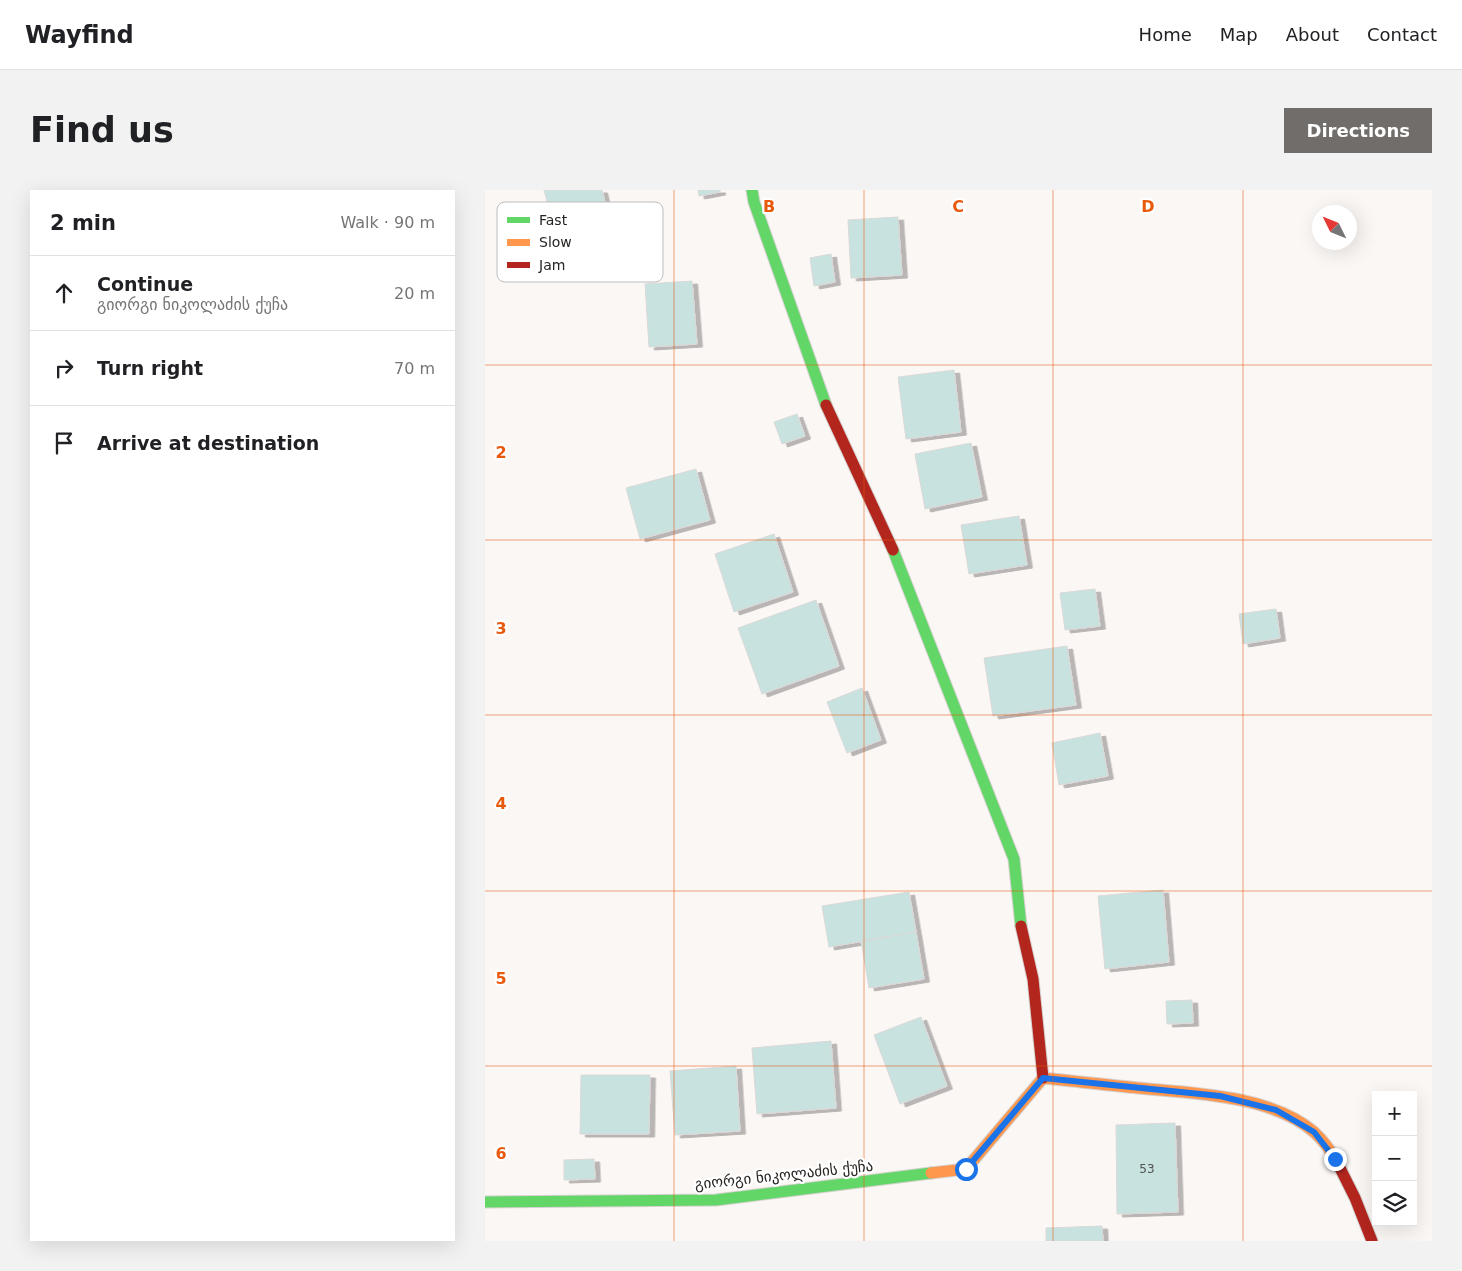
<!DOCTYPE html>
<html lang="en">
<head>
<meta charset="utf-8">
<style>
	body { margin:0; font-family:"DejaVu Sans","Noto Sans Georgian",sans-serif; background:#f2f2f2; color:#202124 }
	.controls { position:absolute; right:15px; bottom:15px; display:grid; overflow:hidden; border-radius:0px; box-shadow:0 5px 20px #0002 }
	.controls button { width:45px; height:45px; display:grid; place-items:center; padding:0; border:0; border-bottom:1px solid #e0e0e0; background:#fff; color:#202124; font:25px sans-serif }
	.compass { position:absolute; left:827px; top:15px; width:45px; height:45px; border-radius:50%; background:#fff; box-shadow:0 5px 20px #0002; rotate:313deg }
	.stop { position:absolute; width:15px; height:15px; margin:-11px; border:4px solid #1a73e8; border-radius:50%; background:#fff }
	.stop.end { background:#1a73e8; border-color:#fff; box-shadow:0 1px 5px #0008 }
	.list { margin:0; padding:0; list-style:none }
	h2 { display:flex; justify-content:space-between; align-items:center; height:65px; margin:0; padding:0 20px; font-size:21px }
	h2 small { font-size:16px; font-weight:400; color:#757577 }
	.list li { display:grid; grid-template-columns:32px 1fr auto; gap:15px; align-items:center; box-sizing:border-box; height:75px; padding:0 20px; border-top:1px solid #e0e0e0 }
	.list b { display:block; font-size:19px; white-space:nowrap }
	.list p { margin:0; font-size:16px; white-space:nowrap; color:#757577 }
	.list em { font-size:16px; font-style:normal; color:#757577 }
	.icon { flex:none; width:28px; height:28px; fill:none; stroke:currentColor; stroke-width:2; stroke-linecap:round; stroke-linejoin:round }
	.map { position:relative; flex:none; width:947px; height:1051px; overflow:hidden; border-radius:0px }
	header { display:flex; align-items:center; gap:30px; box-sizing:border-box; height:70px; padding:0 25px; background:#fff; border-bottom:1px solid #e0e0e0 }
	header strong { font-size:24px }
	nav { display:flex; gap:28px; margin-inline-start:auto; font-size:18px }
	.intro { display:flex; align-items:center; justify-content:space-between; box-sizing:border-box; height:120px; padding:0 30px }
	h1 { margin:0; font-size:35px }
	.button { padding:12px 22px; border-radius:0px; background:#716d6b; color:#fff; font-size:18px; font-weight:700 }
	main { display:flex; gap:30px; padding:0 30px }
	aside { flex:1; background:#fff; border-radius:0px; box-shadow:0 5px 20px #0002 }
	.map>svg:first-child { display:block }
</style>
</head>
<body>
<header>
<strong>Wayfind</strong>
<nav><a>Home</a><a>Map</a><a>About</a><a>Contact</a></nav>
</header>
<div class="intro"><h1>Find us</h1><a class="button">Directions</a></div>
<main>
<aside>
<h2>2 min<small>Walk · 90 m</small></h2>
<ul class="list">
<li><svg class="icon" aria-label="ahead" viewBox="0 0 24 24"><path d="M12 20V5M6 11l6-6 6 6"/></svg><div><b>Continue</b><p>გიორგი ნიკოლაძის ქუჩა</p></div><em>20 m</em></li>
<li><svg class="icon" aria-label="right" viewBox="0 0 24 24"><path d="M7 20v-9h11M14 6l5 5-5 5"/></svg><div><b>Turn right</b></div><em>70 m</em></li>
<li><svg class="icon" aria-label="arrive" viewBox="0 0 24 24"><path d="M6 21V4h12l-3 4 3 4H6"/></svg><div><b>Arrive at destination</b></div></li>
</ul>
</aside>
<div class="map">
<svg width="947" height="1051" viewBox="0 0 947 1051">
	<defs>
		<filter id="shadow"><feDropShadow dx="5.5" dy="3" stdDeviation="0" flood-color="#0004"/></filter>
	</defs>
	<rect width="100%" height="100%" fill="#fbf7f5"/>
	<!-- building -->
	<path fill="#c8e2df" stroke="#d9d9d8" filter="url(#shadow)" d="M59 0H117L125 33 71 47Z
		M213 0H235V2L214 6Z
		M413 27 417 85 366 88 363 30Z
		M346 64 350 92 329 96 325 68Z
		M207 91 212 154 164 157 160 94Z
		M469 180 476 242 421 249 413 187Z
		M312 224 320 246 297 254 289 232Z
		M486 253 497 307 440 319 430 264Z
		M211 279 225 330 155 349 141 298Z
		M534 326 542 375 484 384 476 335Z
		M289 344 308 402 249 422 230 364Z
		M610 399 615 436 580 440 575 403Z
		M331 410 354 476 277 504 253 438Z
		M791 419 795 448 758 454 754 424Z
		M582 456 591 515 508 526 499 468Z
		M377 498 396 550 362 563 342 512Z
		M615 543 623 586 574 595 567 553Z
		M678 700 684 772 620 779 613 706Z
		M424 702 431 742 344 757 337 716Z
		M431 742 439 789 384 798 376 751Z
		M707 810 708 833 682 834 681 811Z
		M436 827 462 896 415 914 389 845Z
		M346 851 351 918 272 924 267 858Z
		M251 876 255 941 190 945 185 881Z
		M96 885H165L164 944H95Z
		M690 933 693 1022 632 1024 631 935Z
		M109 969 110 989 79 990V970Z
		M617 1036 618 1051H561V1038Z"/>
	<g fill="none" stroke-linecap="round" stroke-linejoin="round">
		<defs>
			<path id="fast" d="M267 0 269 12 341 215
				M408 360 529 669 536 736
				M0 1012 231 1010 446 983"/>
			<path id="slow" d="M558 888C590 891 621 895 653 898 708 903 786 905 829 942 839 951 846 961 852 972
				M446 983 481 979 558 888"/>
			<path id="jam" d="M341 215 408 360
				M536 736 548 789 558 888
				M852 972 870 1008 887 1051"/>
		</defs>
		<!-- fast casing -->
		<use href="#fast" stroke="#d6d2d0" stroke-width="13"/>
		<!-- slow casing -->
		<use href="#slow" stroke="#d6d2d0" stroke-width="13"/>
		<!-- jam casing -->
		<use href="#jam" stroke="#d6d2d0" stroke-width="13"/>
		<!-- fast -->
		<use href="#fast" stroke="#63d668" stroke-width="11"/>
		<!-- slow -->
		<use href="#slow" stroke="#ff974d" stroke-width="11"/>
		<!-- jam -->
		<use href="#jam" stroke="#b3261e" stroke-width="11"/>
	</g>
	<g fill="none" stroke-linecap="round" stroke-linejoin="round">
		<!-- route -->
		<path stroke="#1a73e8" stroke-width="6" d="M481 979 558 888 735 906 791 920 829 942 850 969"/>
	</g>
	<!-- grid -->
	<path fill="none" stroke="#e8590c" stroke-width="1" stroke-opacity="0.55" d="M189 0V1051M379 0V1051M568 0V1051M758 0V1051M0 175H947M0 350H947M0 525H947M0 701H947M0 876H947"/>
	<g text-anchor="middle" stroke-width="4.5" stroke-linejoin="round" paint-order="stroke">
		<!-- number labels -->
		<g font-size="12" fill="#4e5350">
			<text x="662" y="983">53</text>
		</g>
		<!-- street labels -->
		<g font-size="15" fill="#262321" stroke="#fff">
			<text transform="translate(299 985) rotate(-6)" y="5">გიორგი ნიკოლაძის ქუჩა</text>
		</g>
	</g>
	<!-- legend -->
	<rect x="12" y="12" width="166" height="80" rx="8" fill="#fff" stroke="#bebdbc" stroke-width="1"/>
	<rect x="22" y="27" width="23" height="6" fill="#63d668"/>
	<rect x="22" y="49" width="23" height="7" fill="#ff974d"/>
	<rect x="22" y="72" width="23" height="6" fill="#b3261e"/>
	<g font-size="14" fill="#262321">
		<text x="54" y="35">Fast</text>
		<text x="54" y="57">Slow</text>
		<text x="54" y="80">Jam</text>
	</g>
	<g font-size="16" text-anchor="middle" font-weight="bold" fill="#e8590c" stroke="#fff" stroke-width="4.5" stroke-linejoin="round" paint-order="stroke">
		<text x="284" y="22">B</text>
		<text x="473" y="22">C</text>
		<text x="663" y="22">D</text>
		<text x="16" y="268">2</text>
		<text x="16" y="444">3</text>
		<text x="16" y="619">4</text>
		<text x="16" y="794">5</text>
		<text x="16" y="969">6</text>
	</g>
</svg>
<div class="controls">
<button>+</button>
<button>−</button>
<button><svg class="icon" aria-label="layers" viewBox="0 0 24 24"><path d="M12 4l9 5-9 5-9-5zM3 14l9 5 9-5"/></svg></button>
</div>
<svg class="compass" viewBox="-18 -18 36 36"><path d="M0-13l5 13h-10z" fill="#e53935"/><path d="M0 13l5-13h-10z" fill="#757577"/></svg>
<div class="stop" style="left:481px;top:979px"></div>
<div class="stop end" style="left:850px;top:969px"></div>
</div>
</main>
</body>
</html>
